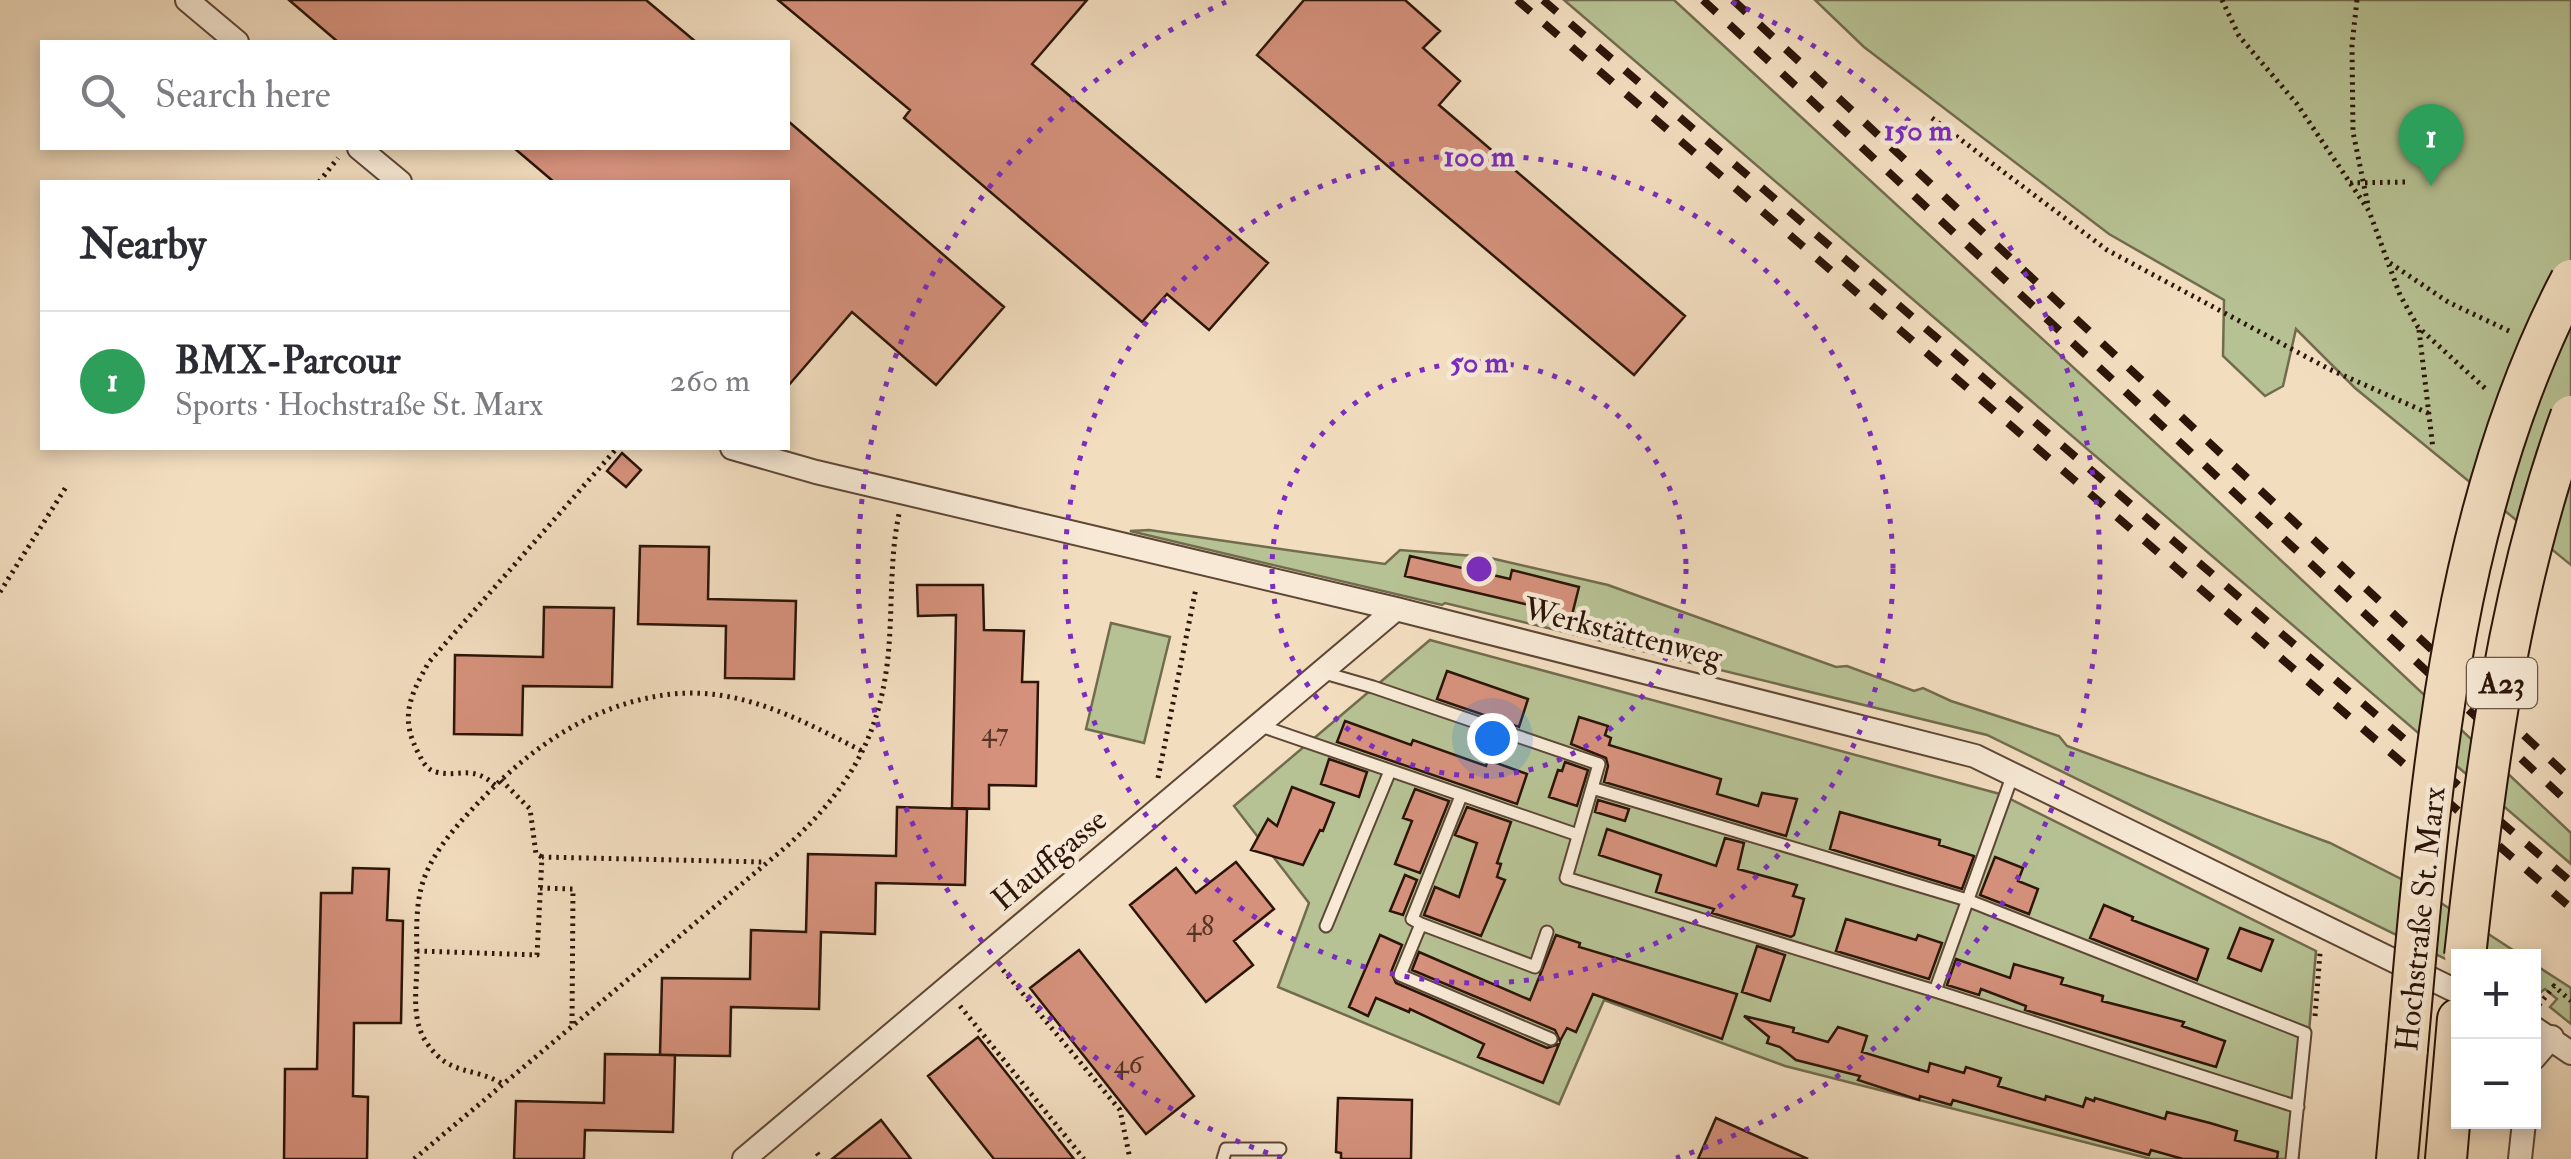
<!DOCTYPE html>
<html lang="en">
<head>
<meta charset="utf-8">
<style>
	body { margin:0; font-family:"IM FELL Double Pica",serif; background:#f7f7f7; color:#2b2b33 }
	.controls { position:absolute; right:30px; bottom:30px; display:grid; overflow:hidden; border-radius:0px; box-shadow:0 5px 15px #0003 }
	.controls button { width:90px; height:90px; display:grid; place-items:center; padding:0; border:0; border-bottom:2px solid #e1e1e2; background:#fff; color:#2b2b33; font:50px sans-serif }
	.you { position:absolute; left:1492px; top:738px; width:35px; height:35px; margin:-25px; border:8px solid #fff; border-radius:50%; background:#1a73e8; box-shadow:0 0 0 15px #1a73e833 }
	.badge { display:grid; place-items:center; width:65px; height:65px; border-radius:50%; background:#db2777; color:#fff; font-size:32px; font-weight:700 }
	.pin { position:absolute; translate:-50% -82px; filter:drop-shadow(0 2px 5px #0008) }
	.pin::after { content:''; position:absolute; top:52px; width:35px; height:30px; background:inherit; clip-path:polygon(0 0,100% 0,50% 100%) }
	.list { margin:0; padding:0; list-style:none }
	h2 { display:flex; justify-content:space-between; align-items:center; height:130px; margin:0; padding:0 40px; font-size:42px }
	h2 small { font-size:32px; font-weight:400; color:#7c7c81 }
	.list li { display:grid; grid-template-columns:65px 1fr auto; gap:30px; align-items:center; box-sizing:border-box; height:140px; padding:0 40px; border-top:2px solid #e1e1e2 }
	.list b { display:block; font-size:38px; white-space:nowrap }
	.list p { margin:0; font-size:32px; white-space:nowrap; color:#7c7c81 }
	.list em { font-size:32px; font-style:normal; color:#7c7c81 }
	.icon { flex:none; width:55px; height:55px; fill:none; stroke:currentColor; stroke-width:2; stroke-linecap:round; stroke-linejoin:round }
	.map { position:relative; flex:none; width:2571px; height:1159px; overflow:hidden }
	.search { position:absolute; background:#fff; box-shadow:0 5px 15px #0003; left:40px; top:40px; width:750px; height:110px; display:flex; align-items:center; gap:25px; box-sizing:border-box; padding:0 35px; border-radius:0px; color:#7c7c81; font-size:38px }
	.panel { position:absolute; background:#fff; box-shadow:0 5px 15px #0003; left:40px; top:180px; width:750px; height:270px; border-radius:0px }
	.map>svg:first-child { display:block }
</style>
</head>
<body>
<div class="map">
<svg width="2571" height="1159" viewBox="0 0 2571 1159">
	<rect width="100%" height="100%" fill="#f2ddbf"/>
	<filter id="stains"><feTurbulence type="fractalNoise" baseFrequency=".002" numOctaves="4"/><feColorMatrix values="0 0 0 0 .2 0 0 0 0 .09 0 0 0 0 .02 0 0 0 .5 -.17"/></filter>
	<radialGradient id="worn" r=".72"><stop offset=".6" stop-color="#630" stop-opacity="0"/><stop offset="1" stop-color="#630" stop-opacity=".3"/></radialGradient>
	<!-- green -->
	<path fill="#b7c294" stroke="#726c4e" stroke-width="2.5" d="M1564 0H1674L2187 472 2571 833V864Z
		M1815 0H2571V565L2355 388 2296 329 2283 386 2265 396 2223 356 2224 300 2109 234 1864 47Z
		M1149 530 1385 564 1400 550 1486 557 1608 585 1836 667 1847 666 1914 691 1923 688 1951 701 2059 736 2067 746 2330 843 2415 886 2522 956H2458V965L1987 735 1445 603 1442 605 1130 531Z
		M1111 623 1170 637 1144 743 1086 729Z
		M1430 640 2000 794 2316 951 2298 1159H2151L1785 1066 1604 1000 1559 1104 1278 987 1309 903 1234 806Z
		M2534 964 2571 988V1024L2550 1007 2557 999 2545 989 2534 997Z"/>
	<!-- building -->
	<path fill="#d5917c" stroke="#2c1508" stroke-width="2.5" d="M289 0H646L696 42H338Z
		M778 0H1087L1032 64 1268 263 1209 330 1167 294 1142 322 904 118 910 110Z
		M1304 0H1405L1440 31 1423 48 1460 81 1439 105 1685 316 1634 375 1257 55Z
		M788 121 1004 307 936 385 852 312 788 386V182H554L514 148H788Z
		M622 453 641 470 626 487 607 471Z
		M640 546 709 547 708 599 796 601 794 679 725 678 726 626 638 624Z
		M1410 556 1510 579 1512 570 1579 587 1572 615 1405 576Z
		M917 585H983L984 630 1024 631 1022 682H1038L1036 786 989 785V809L952 808 956 615 918 616Z
		M544 607 614 608 612 687 523 686 522 735 454 734 455 655 543 657Z
		M1447 671 1528 699 1519 727 1437 699Z
		M1579 717 1608 726 1605 735 1611 738 1609 745 1721 779 1717 794 1758 806 1762 793 1797 799 1786 836 1604 782 1608 766 1606 758 1571 744Z
		M1345 721 1411 745 1413 740 1486 766 1488 760 1527 774 1517 804 1337 742Z
		M1329 759 1367 772 1359 797 1321 784Z
		M1565 762 1588 770 1577 806 1549 797 1558 770 1562 771Z
		M1292 787 1334 803 1323 831 1320 830 1303 865 1251 850 1268 819 1277 826Z
		M1415 789 1449 801 1420 873 1395 864 1412 821 1403 818Z
		M1598 800 1629 809 1625 821 1595 812Z
		M897 807 967 809 965 885 876 883 875 934 821 932 819 1009 731 1007 730 1056 660 1055 662 978 750 979 751 930 806 932 808 854 896 856Z
		M1467 807 1511 822 1497 863 1501 864 1497 877 1505 880 1481 936 1424 915 1435 887 1459 897 1477 843 1455 835Z
		M1840 812 1940 840 1939 845 1974 856 1962 889 1830 849Z
		M1607 829 1716 866 1725 838 1744 843 1738 869 1797 885 1793 896 1804 899 1794 935 1791 937 1712 913 1714 909 1656 892 1661 875 1599 855Z
		M1995 857 2023 868 2018 881 2038 889 2029 914 1980 895Z
		M1236 862 1274 909 1234 941 1253 965 1206 1002 1130 905 1176 868 1196 893Z
		M353 868 389 869 387 920 403 921 401 1023H354L353 1096 368 1097 367 1159H284L285 1069H317L321 893H352Z
		M1405 875 1417 880 1403 915 1390 911Z
		M2104 905 2133 917 2132 920 2208 949 2197 980 2090 938Z
		M1846 919 1916 940 1918 935 1942 943 1929 979 1836 951Z
		M2240 928 2273 940 2261 971 2228 958Z
		M1380 935 1402 945 1391 972 1396 983 1547 1048 1559 1044 1543 1083 1478 1057 1484 1044 1410 1009 1409 1012 1376 998 1368 1016 1349 1007Z
		M1556 935 1580 943 1579 947 1737 994 1722 1039 1593 994 1576 1032 1567 1028 1560 1041 1555 1030 1412 970 1419 952 1530 1000Z
		M1757 946 1785 955 1770 1001 1742 992Z
		M1079 950 1194 1096 1146 1134 1030 988Z
		M1956 959 2010 978 2014 964 2063 978 2061 984 2103 996 2102 1001 2184 1022 2182 1026 2225 1041 2216 1067 2025 1010 2026 1006 1981 989 1979 995 1947 985Z
		M1744 1016 1794 1028 1793 1032 1828 1042 1838 1027 1867 1036 1862 1052 1928 1072 1930 1063 1964 1073 1966 1067 2001 1078 1998 1086 2045 1100 2046 1096 2083 1107 2086 1098 2094 1101 2095 1098 2165 1119 2167 1112 2210 1123 2237 1131 2235 1140 2278 1152 2277 1159H2183L2151 1150 2149 1155 1953 1100 1951 1105 1920 1096 1919 1100 1858 1080 1860 1076 1796 1060 1780 1047 1767 1043 1769 1037Z
		M978 1037 1016 1085 1074 1159H994L928 1076Z
		M605 1054 675 1055 673 1132 585 1130 584 1159H514L516 1101 604 1103Z
		M1338 1098 1412 1100 1411 1159H1341V1153L1336 1152Z
		M1716 1118 1808 1159H1698Z
		M881 1120 911 1159H832Z"/>
	<g fill="none" stroke-linecap="round" stroke-linejoin="round">
		<defs>
			<path id="lane" d="M1321 672 1373 687 1599 764 1592 788 1967 900 2305 1033 2292 1159
				M1261 726 1578 835
				M1592 788 1566 878 1935 991 2298 1107
				M1421 924 1412 919 1461 796
				M1326 926 1390 771
				M1547 932 1535 967 1421 924 1400 975 1551 1039
				M1935 991 2013 774
				M1223 1159 1226 1149H1280"/>
			<path id="street" d="M187 0 237 42
				M359 148 400 182
				M732 448 816 472 1396 609 1975 756 2458 992
				M2534 1028 2571 1053
				M2534 1058 2552 1037
				M744 1159 1396 609
				M2520 1159 2524 1122"/>
			<path id="highway" d="M2397 1159 2407 1049
				M2446 1159 2458 1019"/>
		</defs>
		<!-- lane casing -->
		<use href="#lane" stroke="#5e4736" stroke-width="15"/>
		<!-- street casing -->
		<use href="#street" stroke="#5e4736" stroke-width="26"/>
		<!-- highway casing -->
		<use href="#highway" stroke="#2c1508" stroke-width="44"/>
		<!-- path -->
		<path stroke="#2c1508" stroke-width="5" stroke-dasharray="2.5 5" stroke-linecap="butt" d="M2222 0 2239 36 2297 104 2369 211 2400 295 2418 327 2488 391
			M2357 0 2352 45 2353 132 2368 205
			M1932 118 2107 250 2329 369 2430 414
			M319 182 338 158
			M2350 183 2407 182
			M2390 263 2448 302 2511 332
			M2419 330 2433 449
			M0 592 66 487
			M1158 778 1196 588
			M501 780 530 809 536 854 542 857
			M495 785C471 764 459 778 436 772 428 770 423 763 420 756 399 719 409 697 429 662L617 448
			M540 888 573 889 572 1025
			M417 951 537 955 542 857 764 862
			M1003 970 1120 1110 1130 1159
			M2539 1005 2554 986 2571 1001
			M960 1006 1084 1159
			M2315 1016 2320 953
			M501 1083C474 1067 451 1076 429 1046 411 1023 416 994 417 966 417 937 414 904 425 876 436 848 458 824 478 803 531 747 593 703 672 694 743 687 803 721 864 752
			M817 1153 821 1159
			M414 1159 787 846C857 782 886 724 890 629 892 590 891 552 899 514"/>
		<!-- lane -->
		<use href="#lane" stroke="#f7e9d5" stroke-width="11"/>
		<!-- street -->
		<use href="#street" stroke="#f7e9d5" stroke-width="22"/>
		<!-- highway -->
		<use href="#highway" stroke="#f2ddbf" stroke-width="40"/>
		<!-- rail -->
		<path stroke="#2c1508" stroke-width="8" stroke-dasharray="18 18" stroke-linecap="butt" d="M1517 0 2571 908
			M1543 0 2571 882
			M1703 0 2571 805
			M1733 0 2571 779"/>
		<defs>
			<path id="highway-bridge" d="M2465 956C2485 773 2508 590 2571 416
				M2407 1049C2430 793 2449 512 2571 280"/>
		</defs>
		<!-- highway-bridge casing -->
		<use href="#highway-bridge" stroke="#2c1508" stroke-width="44" stroke-linecap="butt"/>
		<!-- highway-bridge -->
		<use href="#highway-bridge" stroke="#f2ddbf" stroke-width="40"/>
	</g>
	<!-- distance rings -->
	<g fill="none" stroke="#7b2cbf" stroke-width="5" stroke-dasharray="5 10">
		<circle cx="1479" cy="569" r="207"/>
		<circle cx="1479" cy="569" r="414"/>
		<path d="M1282 1158A621 621 0 0 1 1226 2M1732 2A621 621 0 0 1 1676 1158"/>
	</g>
	<g text-anchor="middle" stroke-width="9" stroke-linejoin="round" paint-order="stroke">
		<!-- number labels -->
		<g font-size="28" fill="#563425">
			<text x="995" y="741">47</text>
			<text x="1200" y="935">48</text>
			<text x="1128" y="1073">46</text>
		</g>
		<!-- shield labels -->
		<rect fill="#f7e9d5" stroke="#695546" stroke-width="2.5" x="2467" y="658" width="70" height="50" rx="8"/>
		<g font-size="30" font-weight="bold" fill="#2c1508">
			<text x="2502" y="693">A23</text>
		</g>
		<!-- street labels -->
		<g font-size="32" fill="#2c1508" stroke="#f7e9d5">
			<text transform="translate(1623 632) rotate(14)" y="11">Werkstättenweg</text>
			<text transform="translate(1049 859) rotate(-40)" y="11">Hauffgasse</text>
			<text transform="translate(2420 919) rotate(-84)" y="11">Hochstraße St. Marx</text>
		</g>
	</g>
	<circle cx="1479" cy="569" r="15" fill="#7b2cbf" stroke="#f7e9d5" stroke-width="5"/>
	<g font-size="30" text-anchor="middle" font-weight="bold" fill="#7b2cbf" stroke="#f7e9d5" stroke-width="9" stroke-linejoin="round" paint-order="stroke">
		<text x="1918" y="140">150 m</text>
		<text x="1479" y="166">100 m</text>
		<text x="1479" y="372">50 m</text>
	</g>
	<rect width="100%" height="100%" filter="url(#stains)"/>
	<rect width="100%" height="100%" fill="url(#worn)"/>
</svg>
<div class="controls">
<button>+</button>
<button>−</button>
</div>
<div class="you"></div>
<div class="pin badge" style="left:2431px;top:186px;background:#2e9e5b">1</div>
<div class="search"><svg class="icon" aria-label="search" viewBox="0 0 24 24"><circle cx="10" cy="10" r="6"/><path d="M15 15l6 6"/></svg>Search here</div>
<section class="panel">
<h2>Nearby<small></small></h2>
<ul class="list">
<li><span class="badge" style="background:#2e9e5b">1</span><div><b>BMX-Parcour</b><p>Sports · Hochstraße St. Marx</p></div><em>260 m</em></li>
</ul>
</section>
</div>
</body>
</html>
